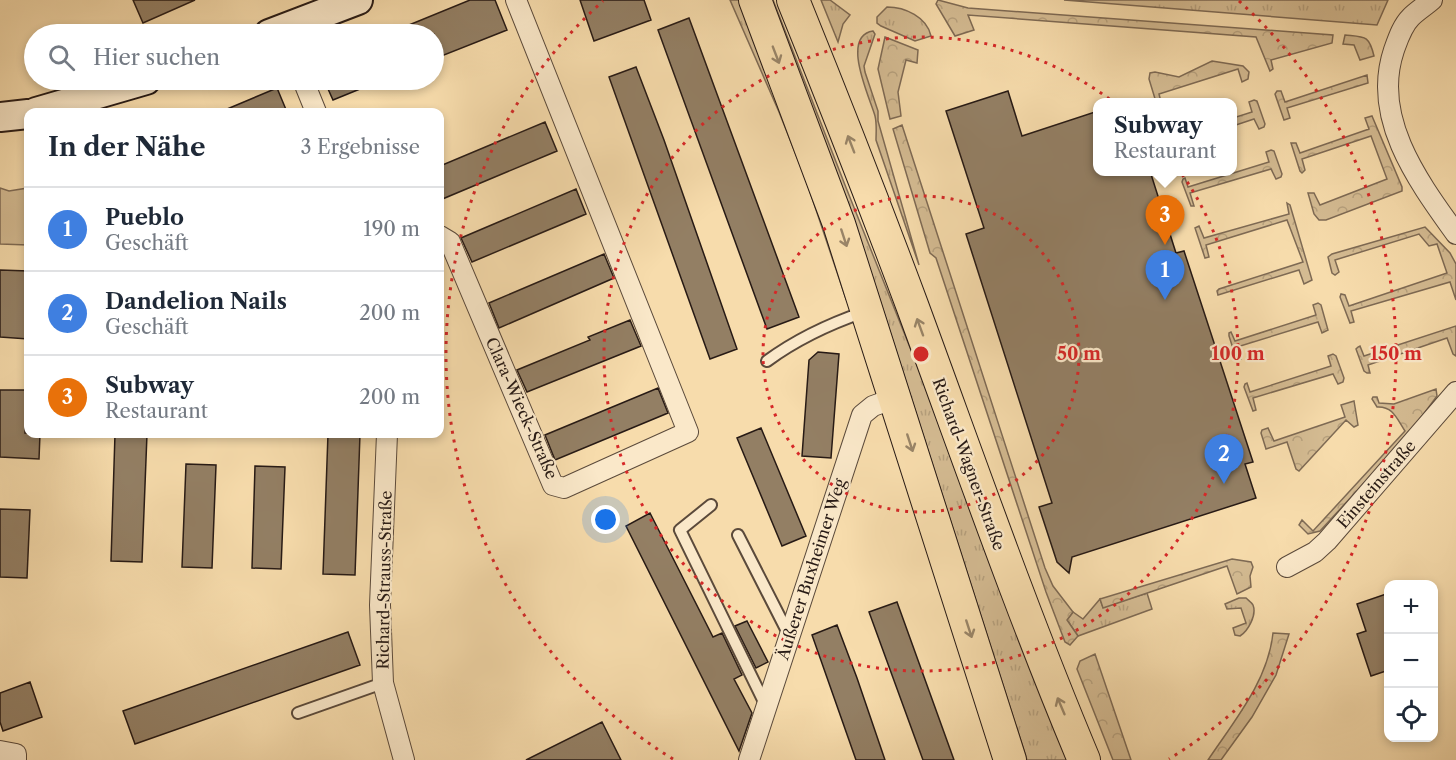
<!DOCTYPE html>
<html lang="de">
<head>
<meta charset="utf-8">
<style>
	body { margin:0; font-family:"Libre Caslon Text",serif; background:#f2f2f3; color:#1f2937 }
	.controls { position:absolute; right:18px; bottom:18px; display:grid; overflow:hidden; border-radius:12px; box-shadow:0 3px 9px #0003 }
	.controls button { width:54px; height:54px; display:grid; place-items:center; padding:0; border:0; border-bottom:2px solid #e0e1e3; background:#fff; color:#1f2937; font:30px sans-serif }
	.you { position:absolute; left:606px; top:520px; width:21px; height:21px; margin:-15px; border:4px solid #fff; border-radius:50%; background:#1a73e8; box-shadow:0 0 0 9px #1a73e833 }
	.badge { display:grid; place-items:center; width:39px; height:39px; border-radius:50%; background:#d93025; color:#fff; font-size:20px; font-weight:700 }
	.pin { position:absolute; translate:-50% -50px; filter:drop-shadow(0 2px 3px #0008) }
	.pin::after { content:''; position:absolute; top:32px; width:21px; height:18px; background:inherit; clip-path:polygon(0 0,100% 0,50% 100%) }
	.popup { position:absolute; left:1093px; top:98px; width:144px; height:78px; box-sizing:border-box; display:grid; place-content:center; border-radius:12px; background:#fff; filter:drop-shadow(0 2px 4px #0005); font-size:20px; white-space:nowrap; color:#747a83 }
	.popup b { font-size:22px; color:#1f2937 }
	.popup::after { content:''; position:absolute; left:50%; top:100%; margin-left:-12px; border:12px solid transparent; border-top-color:#fff }
	.list { margin:0; padding:0; list-style:none }
	h2 { display:flex; justify-content:space-between; align-items:center; height:78px; margin:0; padding:0 24px; font-size:26px }
	h2 small { font-size:20px; font-weight:400; color:#747a83 }
	.list li { display:grid; grid-template-columns:39px 1fr auto; gap:18px; align-items:center; box-sizing:border-box; height:84px; padding:0 24px; border-top:2px solid #e0e1e3 }
	.list b { display:block; font-size:22px; white-space:nowrap }
	.list p { margin:0; font-size:20px; white-space:nowrap; color:#747a83 }
	.list em { font-size:20px; font-style:normal; color:#747a83 }
	.icon { flex:none; width:33px; height:33px; fill:none; stroke:currentColor; stroke-width:2; stroke-linecap:round; stroke-linejoin:round }
	.map { position:relative; flex:none; width:1456px; height:760px; overflow:hidden }
	.search { position:absolute; background:#fff; box-shadow:0 3px 9px #0003; left:24px; top:24px; width:420px; height:66px; display:flex; align-items:center; gap:15px; box-sizing:border-box; padding:0 21px; border-radius:33px; color:#747a83; font-size:22px }
	.panel { position:absolute; background:#fff; box-shadow:0 3px 9px #0003; left:24px; top:108px; width:420px; height:330px; border-radius:12px }
	.map>svg:first-child { display:block }
</style>
</head>
<body>
<div class="map">
<svg width="1456" height="760" viewBox="0 0 1456 760">
	<defs>
		<pattern id="grass-tufts" width="24" height="20" patternUnits="userSpaceOnUse" patternTransform="scale(1.5)"><rect width="24" height="20" fill="#d4bb92"/><path d="M3 7l-1-3M5 7V3M7 7l1-3M15 17l-1-3M17 17v-4M19 17l1-3" fill="none" stroke="#b6a07d"/></pattern>
		<pattern id="forest-crowns" width="20" height="18" patternUnits="userSpaceOnUse" patternTransform="scale(1.5)"><rect width="20" height="18" fill="#d4bb92"/><path d="M2 6a3 3 0 1 1 6 0M12 15a3 3 0 1 1 6 0" fill="none" stroke="#b6a07d"/></pattern>
	</defs>
	<rect width="100%" height="100%" fill="#f7dcac"/>
	<filter id="stains"><feTurbulence type="fractalNoise" baseFrequency=".00333" numOctaves="4"/><feColorMatrix values="0 0 0 0 .2 0 0 0 0 .09 0 0 0 0 .02 0 0 0 .5 -.17"/></filter>
	<radialGradient id="worn" r=".72"><stop offset=".6" stop-color="#630" stop-opacity="0"/><stop offset="1" stop-color="#630" stop-opacity=".3"/></radialGradient>
	<!-- grass -->
	<path fill="url(#grass-tufts)" stroke="#7e6a54" stroke-width="1.5" d="M730 0H740L850 296 846 299 806 180 779 112Z
		M769 0H773L845 185 1075 760H1027L876 288Z
		M821 0H830L850 15 843 24 838 42Z
		M1064 0H1388L1377 25Z
		M887 7C905 7 927 17 931 36L915 41 881 26 877 23V17Z
		M873 31 875 34 864 66 865 72 878 111V121L919 265 876 140C876 133 877 124 875 116 870 98 840 36 873 31Z
		M1147 593 1152 609 1078 636 1067 620 1073 612 1083 619 1100 599 1103 607Z
		M1239 598H1246C1248 600 1252 603 1253 605 1257 615 1248 631 1240 636L1235 635 1233 628 1246 623 1241 608 1227 609 1225 604Z"/>
	<!-- forest -->
	<path fill="url(#forest-crowns)" stroke="#7e6a54" stroke-width="1.5" d="M938 0 968 8 1333 35 1332 43 1271 60 1273 69 1270 71 1256 37 968 15 974 30 955 36 936 4Z
		M1345 35C1365 37 1369 35 1374 56L1360 60 1354 45 1343 44Z
		M885 37 918 50 917 63 906 60 898 92 901 116 890 119 878 69Z
		M1212 61 1243 66 1249 72 1248 79 1242 82 1238 69 1159 94 1161 102H1156L1149 79 1150 73 1155 72 1179 77Z
		M1367 75 1368 83 1287 108 1290 118 1284 120 1275 94 1277 91H1281L1285 102Z
		M1254 100 1257 101 1265 124 1264 127 1259 129 1254 119 1233 126V118L1252 112 1249 102Z
		M1372 116 1402 187V191L1326 220H1319L1314 214 1308 193H1314L1320 205 1387 179 1371 136 1302 159 1305 170 1302 173 1300 171 1291 143H1296L1300 153 1369 129 1365 118Z
		M902 125 1045 568 1053 586 1073 612 1067 620 1078 636 1070 645 1065 642 1046 592 936 258 930 253 893 129Z
		M1271 150 1274 151 1282 174 1281 177 1276 179 1271 169 1190 193 1194 206H1191L1182 182 1183 179 1185 178 1188 187 1269 162 1266 152Z
		M1287 203 1290 205 1312 280 1304 284 1299 270 1218 295 1217 291 1219 289 1303 262 1287 220 1206 245 1209 257 1205 258 1195 228 1199 226 1204 238 1289 214Z
		M1425 227 1450 253 1456 264V300L1450 282 1351 311 1354 322 1350 323 1340 297 1341 294 1345 295 1349 306 1447 273 1437 244 1429 246 1419 234 1335 260 1339 272 1335 275 1332 273 1328 257 1332 254Z
		M1318 303 1321 305 1328 330 1322 333 1318 322 1237 347 1241 359 1236 358 1229 336V333L1231 332 1235 341 1316 315 1313 305Z
		M1456 326V356L1453 354 1447 338 1368 365 1370 373H1367L1364 371 1356 349 1358 347 1360 346 1364 356Z
		M1333 354 1336 356 1344 378 1343 382 1338 384 1333 374 1253 398 1256 410 1253 411 1244 387 1245 384 1247 383 1250 392 1331 366 1328 356Z
		M1436 389 1437 396 1408 435 1320 531 1308 534 1299 525 1302 520 1313 531 1405 431C1397 419 1393 406 1377 407L1372 399 1373 397H1377L1379 403 1394 404Z
		M1354 401 1358 425 1354 427 1346 420 1299 471 1296 469 1287 442 1266 449 1261 433 1262 430 1268 428 1274 441 1345 417 1341 405Z
		M1232 559 1251 562 1253 567 1250 576 1251 587 1237 594 1227 566 1103 608 1100 599Z
		M1273 633 1289 634 1276 675 1252 717 1221 760H1208C1234 721 1268 681 1273 633Z
		M1095 654 1131 760H1113L1077 669 1080 661Z"/>
	<!-- garden -->
	<path fill="#d4bb92" stroke="#7e6a54" stroke-width="1.5" d="M0 188 9 191 28 188V245L0 244Z"/>
	<!-- building -->
	<path fill="#937f64" stroke="#271a15" stroke-width="1.5" d="M133 0H195L143 23Z
		M470 0H495L507 30 434 59V34H387Z
		M580 0H644L651 20 594 41Z
		M689 18 799 317 767 329 658 30Z
		M636 67 664 140 737 349 710 359 609 77Z
		M324 80H382L333 100Z
		M277 88 287 112H220Z
		M1008 91 1022 136 1098 111V171H1150L1176 253 1184 251 1253 462 1245 464 1256 498 1072 557 1069 573 1057 562 1039 507 1052 503 966 234 984 228 946 111Z
		M545 122 557 151 440 200V166Z
		M576 189 586 214 472 262 461 238Z
		M604 254 614 278 499 328 489 303Z
		M0 270 28 271V339L0 337Z
		M630 320 641 346 527 392 517 370 590 340 588 337Z
		M818 352 839 354 831 458 802 456 809 360Z
		M658 388 668 413 555 460 545 435Z
		M0 390H26L25 433 40 434 39 459 0 457Z
		M761 428 806 536 782 546 737 438Z
		M115 434H147L142 562 111 561Z
		M328 434H360L355 575 323 574Z
		M186 464 216 465 212 568 182 567Z
		M255 466 285 467 281 569 252 568Z
		M0 509 30 510 27 578 0 577Z
		M650 513 713 637 722 633 742 675 734 679 752 713 739 751 626 526Z
		M1389 593V670L1371 676 1357 634 1366 631 1357 604Z
		M897 602 954 760H923L869 612Z
		M747 621 768 662 756 668 735 626Z
		M837 625 857 678 885 760H856L812 635Z
		M348 632 360 665 135 744 123 711Z
		M30 682 42 717 3 731 0 722V693Z
		M602 722 621 760H526Z"/>
	<g fill="none" stroke-linecap="round" stroke-linejoin="round">
		<defs>
			<path id="lane" d="M767 361C797 339 829 324 864 312
				M711 505 680 530 766 706
				M738 535 789 635
				M298 713 383 683"/>
			<path id="street" d="M1432 0C1425 6 1417 11 1411 17 1402 26 1398 39 1394 50 1371 118 1418 181 1456 234
				M303 80 316 112
				M440 236 450 242 553 485 564 488 688 432 516 0
				M387 434 380 605 383 683 404 760
				M1287 567 1315 552 1327 541 1456 392
				M0 751 16 754V760
				M749 760 862 415 873 406 895 398"/>
			<path id="secondary" d="M269 34 358 0
				M36 112 146 80
				M0 117 28 114"/>
			<path id="primary" d="M755 0 839 224 1010 760
				M793 0C834 101 874 203 912 305 968 457 1021 610 1084 760"/>
		</defs>
		<!-- lane casing -->
		<use href="#lane" stroke="#5b4a3b" stroke-width="14"/>
		<!-- street casing -->
		<use href="#street" stroke="#5b4a3b" stroke-width="22"/>
		<!-- secondary casing -->
		<use href="#secondary" stroke="#271a15" stroke-width="32"/>
		<!-- primary casing -->
		<use href="#primary" stroke="#271a15" stroke-width="34"/>
		<!-- lane -->
		<use href="#lane" stroke="#fae8c9" stroke-width="10"/>
		<!-- street -->
		<use href="#street" stroke="#fae8c9" stroke-width="20"/>
		<!-- secondary -->
		<use href="#secondary" stroke="#fae8c9" stroke-width="28"/>
		<!-- primary -->
		<use href="#primary" stroke="#f7dcac" stroke-width="32"/>
	</g>
	<!-- one-way arrows -->
	<defs><path id="oneway-shaft" d="M-6 0H5M1.5-3L5.5 0L1.5 3" fill="none" stroke-width="1.6" stroke-linecap="round" stroke-linejoin="round" transform="scale(1.5)"/></defs>
	<g stroke="#998568">
		<use href="#oneway-shaft" transform="translate(776 55) rotate(69)"/>
		<use href="#oneway-shaft" transform="translate(851 144) rotate(-111)"/>
		<use href="#oneway-shaft" transform="translate(844 238) rotate(72)"/>
		<use href="#oneway-shaft" transform="translate(920 327) rotate(-110)"/>
		<use href="#oneway-shaft" transform="translate(910 443) rotate(72)"/>
		<use href="#oneway-shaft" transform="translate(969 629) rotate(72)"/>
		<use href="#oneway-shaft" transform="translate(1061 706) rotate(-113)"/>
	</g>
	<!-- distance rings -->
	<g fill="none" stroke="#d62828" stroke-width="3" stroke-dasharray="3 6">
		<circle cx="921" cy="354" r="158"/>
		<circle cx="921" cy="354" r="317"/>
		<path d="M673 759A475 475 0 0 1 603 1M1239 1A475 475 0 0 1 1169 759"/>
	</g>
	<g text-anchor="middle" stroke-width="4.5" stroke-linejoin="round" paint-order="stroke">
		<!-- street labels -->
		<g font-size="16" fill="#271a15" stroke="#fae8c9">
			<text transform="translate(522 408) rotate(66)" y="6">Clara-Wieck-Straße</text>
			<text transform="translate(969 464) rotate(70)" y="6">Richard-Wagner-Straße</text>
			<text transform="translate(1376 484) rotate(-49)" y="6">Einsteinstraße</text>
			<text transform="translate(811 569) rotate(-72)" y="6">Äußerer Buxheimer Weg</text>
			<text transform="translate(384 580) rotate(-89)" y="6">Richard-Strauss-Straße</text>
		</g>
	</g>
	<circle cx="921" cy="354" r="9" fill="#d62828" stroke="#fae8c9" stroke-width="3"/>
	<g font-size="18" text-anchor="middle" font-weight="bold" fill="#d62828" stroke="#fae8c9" stroke-width="4.5" stroke-linejoin="round" paint-order="stroke">
		<text x="1079" y="360">50 m</text>
		<text x="1238" y="360">100 m</text>
		<text x="1396" y="360">150 m</text>
	</g>
	<rect width="100%" height="100%" filter="url(#stains)"/>
	<rect width="100%" height="100%" fill="url(#worn)"/>
</svg>
<div class="controls">
<button>+</button>
<button>−</button>
<button><svg class="icon" aria-label="locate" viewBox="0 0 24 24"><circle cx="12" cy="12" r="6"/><path d="M12 2v4M12 18v4M2 12h4M18 12h4"/></svg></button>
</div>
<div class="you"></div>
<div class="pin badge" style="left:1165px;top:300px;background:#3f7fe0">1</div>
<div class="pin badge" style="left:1224px;top:484px;background:#3f7fe0">2</div>
<div class="pin badge" style="left:1165px;top:245px;background:#e8710a">3</div>
<div class="popup"><b>Subway</b>Restaurant</div>
<div class="search"><svg class="icon" aria-label="search" viewBox="0 0 24 24"><circle cx="10" cy="10" r="6"/><path d="M15 15l6 6"/></svg>Hier suchen</div>
<section class="panel">
<h2>In der Nähe<small>3 Ergebnisse</small></h2>
<ul class="list">
<li><span class="badge" style="background:#3f7fe0">1</span><div><b>Pueblo</b><p>Geschäft</p></div><em>190 m</em></li>
<li><span class="badge" style="background:#3f7fe0">2</span><div><b>Dandelion Nails</b><p>Geschäft</p></div><em>200 m</em></li>
<li><span class="badge" style="background:#e8710a">3</span><div><b>Subway</b><p>Restaurant</p></div><em>200 m</em></li>
</ul>
</section>
</div>
</body>
</html>
